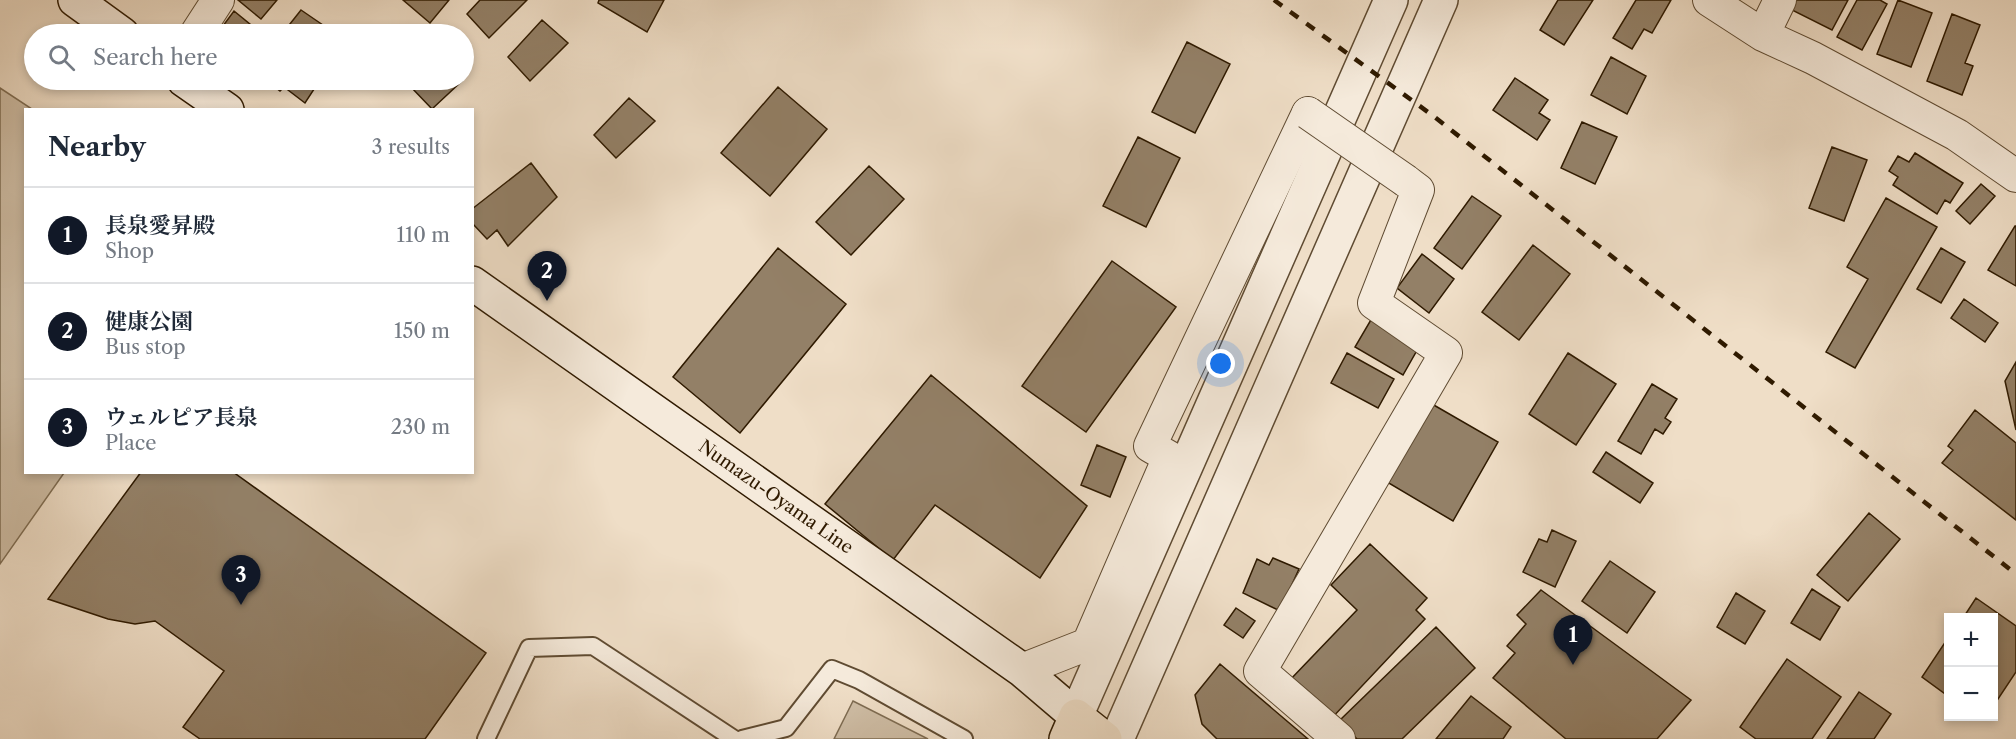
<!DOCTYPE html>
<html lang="en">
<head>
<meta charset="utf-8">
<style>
	body { margin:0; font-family:"Libre Caslon Text","Noto Serif JP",serif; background:#f2f2f3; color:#1f2937 }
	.controls { position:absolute; right:18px; bottom:18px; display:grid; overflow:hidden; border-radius:0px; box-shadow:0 3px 9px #0003 }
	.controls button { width:54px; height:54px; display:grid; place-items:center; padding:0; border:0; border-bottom:2px solid #e0e1e3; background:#fff; color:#1f2937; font:30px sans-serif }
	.you { position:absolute; left:1221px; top:364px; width:21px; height:21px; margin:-15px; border:4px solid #fff; border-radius:50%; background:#1a73e8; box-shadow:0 0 0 9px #1a73e833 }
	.badge { display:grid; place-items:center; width:39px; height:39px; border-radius:50%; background:#111827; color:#fff; font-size:20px; font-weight:700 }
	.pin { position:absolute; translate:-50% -50px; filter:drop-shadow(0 2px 3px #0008) }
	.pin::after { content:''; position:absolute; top:32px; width:21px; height:18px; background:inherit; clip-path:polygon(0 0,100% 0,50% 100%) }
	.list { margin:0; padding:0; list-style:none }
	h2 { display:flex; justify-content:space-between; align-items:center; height:78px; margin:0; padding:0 24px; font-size:26px }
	h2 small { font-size:20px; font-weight:400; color:#747a83 }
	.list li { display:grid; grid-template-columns:39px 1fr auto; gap:18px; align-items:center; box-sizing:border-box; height:96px; padding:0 24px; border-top:2px solid #e0e1e3 }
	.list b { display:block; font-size:22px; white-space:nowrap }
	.list p { margin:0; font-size:20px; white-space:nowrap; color:#747a83 }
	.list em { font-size:20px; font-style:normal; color:#747a83 }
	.icon { flex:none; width:33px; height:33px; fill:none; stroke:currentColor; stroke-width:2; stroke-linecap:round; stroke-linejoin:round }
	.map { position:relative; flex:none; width:2016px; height:739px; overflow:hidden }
	.search { position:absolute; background:#fff; box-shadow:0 3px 9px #0003; left:24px; top:24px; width:450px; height:66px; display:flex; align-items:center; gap:15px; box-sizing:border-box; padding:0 21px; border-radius:33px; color:#747a83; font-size:22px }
	.panel { position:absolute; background:#fff; box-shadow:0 3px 9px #0003; left:24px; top:108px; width:450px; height:366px; border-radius:0px }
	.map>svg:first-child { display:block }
</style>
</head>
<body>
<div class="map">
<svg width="2016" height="739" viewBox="0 0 2016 739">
	<rect width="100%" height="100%" fill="#efdec7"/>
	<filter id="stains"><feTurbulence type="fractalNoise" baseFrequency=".00333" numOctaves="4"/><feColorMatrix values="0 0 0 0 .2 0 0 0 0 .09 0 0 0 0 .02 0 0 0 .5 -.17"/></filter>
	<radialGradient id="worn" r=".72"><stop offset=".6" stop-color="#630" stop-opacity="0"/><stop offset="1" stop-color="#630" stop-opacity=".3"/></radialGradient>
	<!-- green -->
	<path fill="#cebda5" stroke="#7e6c52" stroke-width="1.5" d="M0 88 32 109 26 110V472L64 473 0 564Z
		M853 701 928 739H834Z"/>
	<!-- building -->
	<path fill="#938067" stroke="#2f1a00" stroke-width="1.5" d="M238 0H277L261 19Z
		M403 0H449L430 23Z
		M480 0H527L489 38 467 14Z
		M599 0H664L647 32 598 3Z
		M1558 0H1593L1564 45 1540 30Z
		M1636 0H1671L1652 33 1644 29 1632 49 1613 38Z
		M1795 0H1848L1832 30 1790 9Z
		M1857 0H1880L1887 4 1862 50 1837 37Z
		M1898 0 1932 13 1911 67 1877 54Z
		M301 10 336 34H282Z
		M234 11 261 33 217 34Z
		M1952 14 1980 25 1965 63 1973 66 1962 95 1927 81Z
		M542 20 568 43 530 81 508 57Z
		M1187 42 1230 64 1195 133 1152 112Z
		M1611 57 1646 76 1627 114 1591 95Z
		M1515 78 1548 100 1539 113 1550 120 1537 140 1493 110Z
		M266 80H327L316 86 305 103 284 87 280 91Z
		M416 80H463L432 109 410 86Z
		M778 87 827 129 770 196 721 153Z
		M629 98 655 121 616 158 594 135Z
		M1582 122 1617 137 1595 184 1561 168Z
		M1138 137 1180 158 1146 227 1103 206Z
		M1832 147 1867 160 1844 221 1809 208Z
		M1915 153 1963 183 1950 203 1945 200 1937 214 1893 185 1898 177 1889 171 1898 156 1909 162Z
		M531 163 557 197 508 246 497 230 487 239 472 223V209Z
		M869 166 904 199 851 255 816 222Z
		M1981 184 1995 196 1970 224 1956 211Z
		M1472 196 1501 216 1462 269 1434 248Z
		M1886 198 1937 227 1855 368 1826 352 1868 279 1847 267Z
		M2015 226H2016V286L1988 270Z
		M1533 245 1570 274 1519 340 1482 312Z
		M778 248 846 304 740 433 673 377Z
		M1941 248 1965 262 1941 303 1917 289Z
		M1422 254 1454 279 1429 313 1397 288Z
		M1112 261 1176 307 1086 432 1022 386Z
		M1964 299 1998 323 1985 342 1951 318Z
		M1372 318 1420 345 1403 375 1355 347Z
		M1347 353 1394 379 1378 408 1331 383Z
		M1568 353 1616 384 1576 445 1529 414Z
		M2016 362V430L2005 381Z
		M931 375 1087 506 1040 578 935 505 893 560 825 504Z
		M1652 384 1677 399 1665 418 1671 422 1663 434 1655 429 1641 454 1618 441Z
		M1432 404 1498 442 1453 521 1387 482Z
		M1975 410 2016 443V520L1942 463 1953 450 1948 446Z
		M1097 445 1126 457 1110 497 1081 485Z
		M1606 452 1653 483 1640 503 1593 472Z
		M141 472H233L486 653 425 739H200L183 727 224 671 155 621 135 624 108 619 48 599Z
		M1869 513 1900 539 1848 601 1817 575Z
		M1552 530 1576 541 1555 587 1523 572 1539 539 1547 542Z
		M1370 544 1427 598 1416 610 1425 619 1330 720 1289 681 1357 610 1331 585Z
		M1273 558 1299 569 1280 611 1243 593 1257 559 1269 565Z
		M1610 561 1655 592 1627 633 1582 601Z
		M1812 589 1840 607 1820 640 1791 623Z
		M1541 590 1691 700 1657 739H1566L1493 678 1515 653 1507 646 1526 624 1517 615Z
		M1736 593 1765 611 1745 644 1717 627Z
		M1976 598 2016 626V672L1994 705V618H1963Z
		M1236 608 1255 621 1243 638 1224 625Z
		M1436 627 1475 668 1402 739H1357L1339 721Z
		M1948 638V696L1922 677Z
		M1787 659 1841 697 1812 739H1756L1740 727Z
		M1220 664 1308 739H1217L1202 724 1195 695Z
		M1859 692 1891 714 1874 739H1827Z
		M1471 696 1511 727 1503 739H1436Z"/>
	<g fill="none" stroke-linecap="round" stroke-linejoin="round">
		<defs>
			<path id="service" d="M486 739 529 648 593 646 734 739
				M742 739 786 728 832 669 859 680 964 739"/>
			<path id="minor" d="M1709 0 1763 35 1813 58 1957 135 2016 176
				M196 34 218 0
				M1763 35 1780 0
				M1022 670 1088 644 1169 457 1150 446 1308 113
				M1339 739 1260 671 1446 353 1374 303 1418 190 1406 181"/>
			<path id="tertiary" d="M1076 716 1391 0
				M1117 739 1441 0"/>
			<path id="secondary" d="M75 0 122 34
				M184 80 227 110
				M472 283 1022 670 1076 716"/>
			<path id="primary" d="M1066 739 1076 716 1105 739"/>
		</defs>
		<!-- service casing -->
		<use href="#service" stroke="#5f4b32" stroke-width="20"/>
		<!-- minor casing -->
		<use href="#minor" stroke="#5f4b32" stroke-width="34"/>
		<!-- tertiary casing -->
		<use href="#tertiary" stroke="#5f4b32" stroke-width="36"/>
		<!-- secondary casing -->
		<use href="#secondary" stroke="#2f1a00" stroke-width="36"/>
		<!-- primary casing -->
		<use href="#primary" stroke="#2f1a00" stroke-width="36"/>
		<!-- service -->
		<use href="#service" stroke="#f5eadb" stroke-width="16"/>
		<!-- minor -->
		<use href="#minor" stroke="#f5eadb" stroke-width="32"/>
		<!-- tertiary -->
		<use href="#tertiary" stroke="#f5eadb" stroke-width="33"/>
		<!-- secondary -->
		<use href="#secondary" stroke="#f5eadb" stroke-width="33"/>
		<!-- primary -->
		<use href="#primary" stroke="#efdec7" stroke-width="33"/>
		<!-- rail -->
		<path stroke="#2f1a00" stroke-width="4.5" stroke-dasharray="10 10" stroke-linecap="butt" d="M1274 0 1432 115 2016 574"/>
		<defs>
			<path id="minor-bridge" d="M1308 113 1406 181"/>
		</defs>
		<!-- minor-bridge casing -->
		<use href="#minor-bridge" stroke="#5f4b32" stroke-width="34" stroke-linecap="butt"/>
		<!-- minor-bridge -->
		<use href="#minor-bridge" stroke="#f5eadb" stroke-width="32"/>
	</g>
	<g text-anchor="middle" stroke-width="4.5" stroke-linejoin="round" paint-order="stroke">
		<!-- street labels -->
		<g font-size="18" fill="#2f1a00" stroke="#f5eadb">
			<text transform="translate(776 497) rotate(35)" y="6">Numazu-Oyama Line</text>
		</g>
	</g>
	<rect width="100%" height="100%" filter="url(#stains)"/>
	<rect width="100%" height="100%" fill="url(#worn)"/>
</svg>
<div class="controls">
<button>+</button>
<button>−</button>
</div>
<div class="you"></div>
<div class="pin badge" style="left:1573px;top:665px">1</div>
<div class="pin badge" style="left:547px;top:301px">2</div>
<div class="pin badge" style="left:241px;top:605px">3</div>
<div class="search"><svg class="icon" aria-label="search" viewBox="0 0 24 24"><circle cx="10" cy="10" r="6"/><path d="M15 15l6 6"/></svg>Search here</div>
<section class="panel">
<h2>Nearby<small>3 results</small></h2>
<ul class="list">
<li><span class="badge">1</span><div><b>長泉愛昇殿</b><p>Shop</p></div><em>110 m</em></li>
<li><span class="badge">2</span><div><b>健康公園</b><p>Bus stop</p></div><em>150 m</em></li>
<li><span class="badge">3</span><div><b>ウェルピア長泉</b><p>Place</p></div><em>230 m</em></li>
</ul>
</section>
</div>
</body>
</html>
